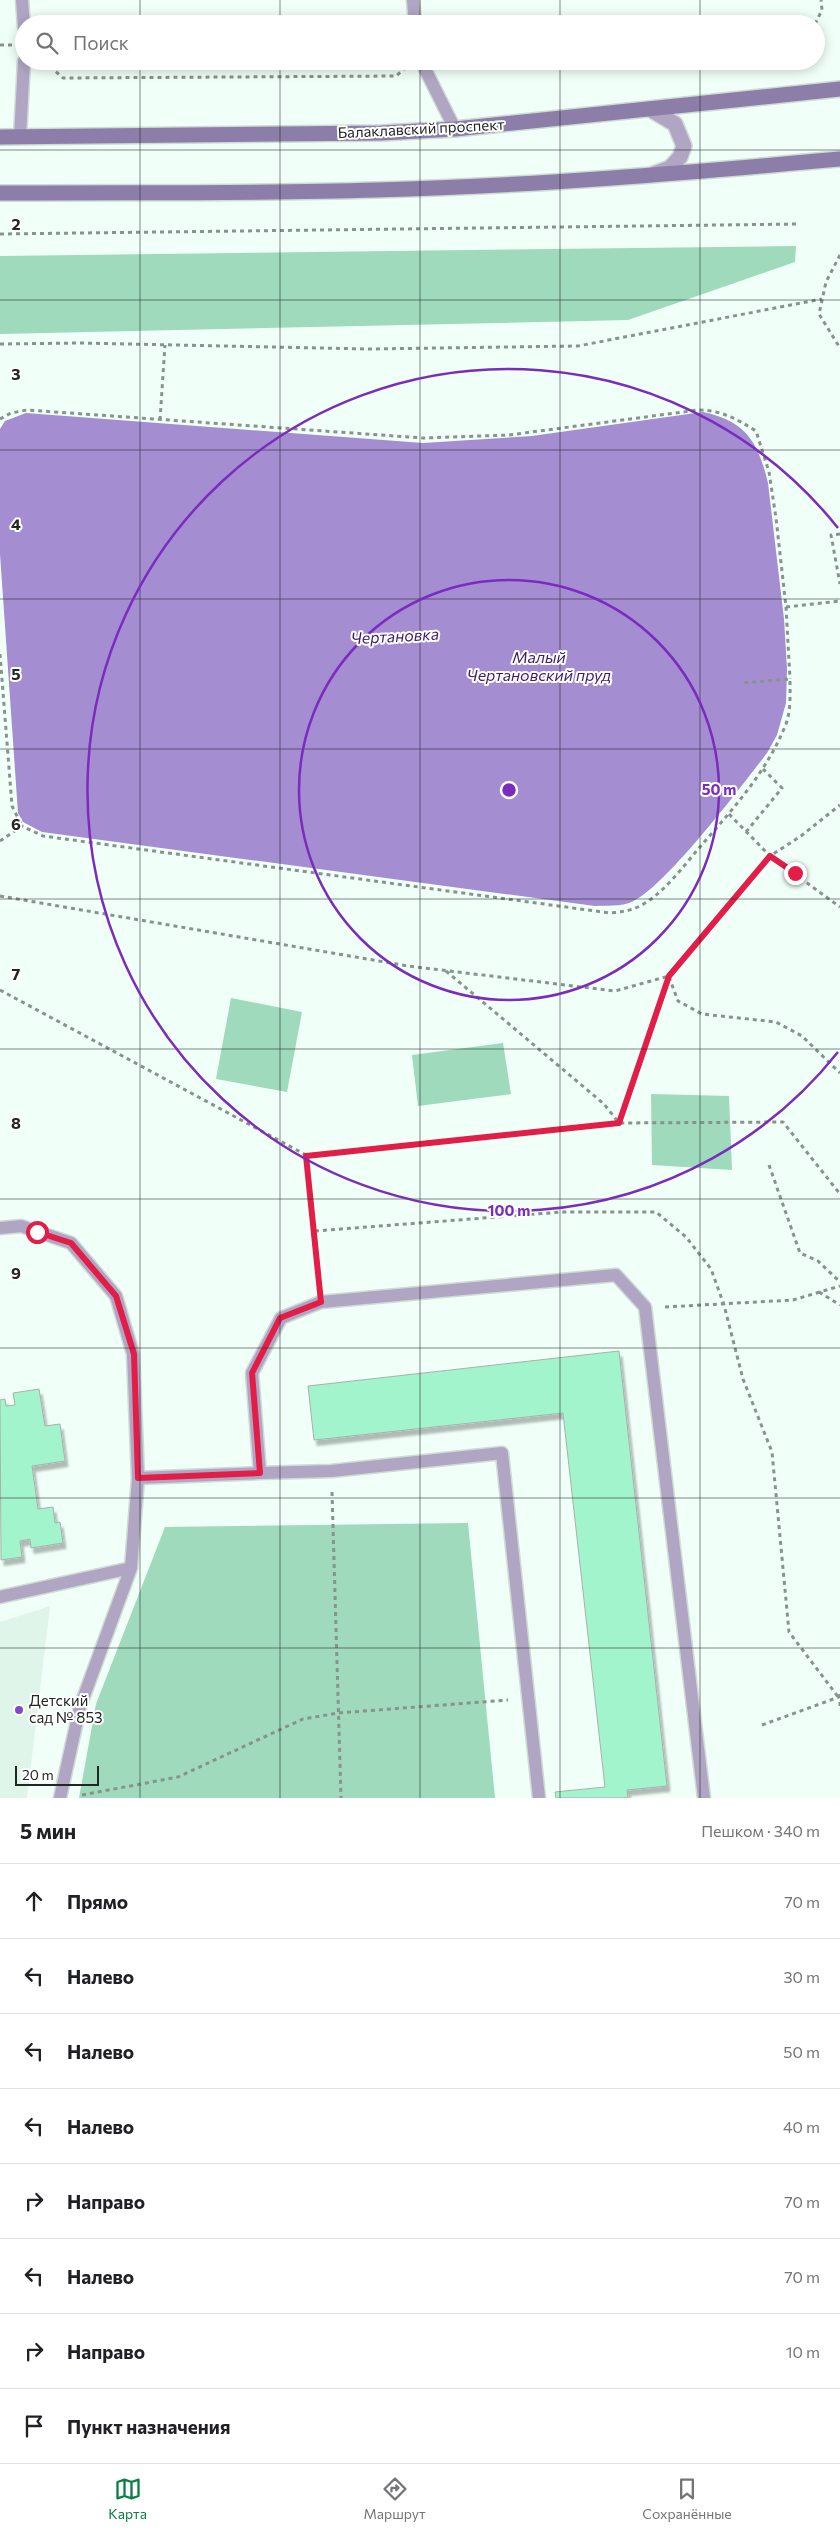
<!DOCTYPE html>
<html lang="ru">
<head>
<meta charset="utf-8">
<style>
	body { margin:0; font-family:Commissioner,sans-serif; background:#f6f6f6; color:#202124 }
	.scale { position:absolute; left:15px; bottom:12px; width:84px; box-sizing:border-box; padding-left:5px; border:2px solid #222724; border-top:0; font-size:14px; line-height:18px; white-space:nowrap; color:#222724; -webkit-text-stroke:4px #fff; paint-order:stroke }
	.stop { position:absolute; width:15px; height:15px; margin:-11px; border:4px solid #e11d48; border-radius:50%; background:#fff }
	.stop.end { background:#e11d48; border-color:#fff; box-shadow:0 1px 5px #0008 }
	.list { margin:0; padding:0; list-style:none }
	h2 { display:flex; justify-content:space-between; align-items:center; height:65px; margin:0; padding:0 20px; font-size:21px }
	h2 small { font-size:16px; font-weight:400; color:#757577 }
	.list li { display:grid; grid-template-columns:32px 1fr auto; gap:15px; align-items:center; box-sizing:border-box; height:75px; padding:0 20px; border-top:1px solid #e0e0e0 }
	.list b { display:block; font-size:19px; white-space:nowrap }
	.list em { font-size:16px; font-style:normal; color:#757577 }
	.icon { flex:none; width:28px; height:28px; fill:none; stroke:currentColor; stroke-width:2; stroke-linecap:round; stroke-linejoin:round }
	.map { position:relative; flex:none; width:840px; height:1798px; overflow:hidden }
	.search { position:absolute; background:#fff; box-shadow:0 2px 12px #0003; left:15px; right:15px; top:15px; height:55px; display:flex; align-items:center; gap:12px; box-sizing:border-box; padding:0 18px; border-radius:28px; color:#757577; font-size:19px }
	.sheet { height:665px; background:#fff }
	nav { display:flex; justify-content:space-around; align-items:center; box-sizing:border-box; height:70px; border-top:1px solid #e0e0e0; background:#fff; font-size:14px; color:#757577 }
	nav a { display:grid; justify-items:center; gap:2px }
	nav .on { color:#0b8043 }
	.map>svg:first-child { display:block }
</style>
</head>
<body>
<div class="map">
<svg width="840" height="1798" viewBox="0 0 840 1798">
	<defs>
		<filter id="shadow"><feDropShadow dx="3" dy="5.5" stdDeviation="1" flood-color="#0004"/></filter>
	</defs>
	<rect width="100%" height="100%" fill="#f0fff7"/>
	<!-- built -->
	<path fill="#dff5e9" d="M50 1606 27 1798H0V1622Z"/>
	<!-- green -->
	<path fill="#9edabb" d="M796 246 795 262 628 320 0 334V256Z
		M231 998 302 1012 287 1092 216 1079Z
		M503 1043 511 1094 418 1106 412 1055Z
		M651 1094 729 1096 732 1170 652 1165Z
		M468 1523 495 1798H79L96 1704 165 1527Z"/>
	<!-- water -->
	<path fill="#a48dd0" d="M703 412C746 421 758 442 768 483L784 619 787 669 786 703 777 735 767 753C743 784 661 893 629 903 618 907 606 905 595 906L42 832 23 822 18 813 0 554V429L5 421 26 413 423 443 532 436Z"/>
	<!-- building -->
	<path fill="#a2f4cc" stroke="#a6b3ab" filter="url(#shadow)" d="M619 1351 667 1786 627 1790 628 1798H556L555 1792 605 1787 563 1413 314 1440 308 1386Z
		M39 1389 45 1426 60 1424 65 1461 32 1466 38 1509 53 1507 55 1523 60 1522 63 1543 31 1548 30 1539 20 1541 22 1557 1 1560 0 1400 5 1399 6 1406 15 1405 13 1393Z"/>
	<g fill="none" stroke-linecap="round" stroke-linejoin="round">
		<defs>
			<path id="lane" d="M22 0 24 27
				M413 0 415 24
				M421 61 455 129
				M20 137 24 61
				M0 1228 21 1226 71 1243 116 1296 133 1354 138 1478
				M260 1473 331 1471 502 1453 539 1798
				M0 1597 131 1568
				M60 1798 80 1707 131 1568 138 1478 260 1473 252 1373 281 1318 321 1302 616 1275 645 1307 704 1798"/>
			<path id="street" d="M650 109 675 124 684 146 680 157 670 168 654 174"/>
			<path id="secondary" d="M0 137 381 133 455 129 840 89
				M0 193C125 192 251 194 376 190 531 186 686 173 840 159"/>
		</defs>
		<!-- lane casing -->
		<use href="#lane" stroke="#cfdcd5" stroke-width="15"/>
		<!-- street casing -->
		<use href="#street" stroke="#cfdcd5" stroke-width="18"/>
		<!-- secondary casing -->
		<use href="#secondary" stroke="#cfdcd5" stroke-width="18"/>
		<!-- path -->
		<path stroke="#89938d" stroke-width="3" stroke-dasharray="4 4" stroke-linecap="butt" d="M815 24 822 10 821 0
			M0 45H12
			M44 61 63 78 396 76 404 69
			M0 234 799 224
			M840 255 826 282 819 314 840 348
			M0 344 81 343 369 349 578 346 822 299
			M0 419 11 413 27 410 423 438 509 435 698 410C721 410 737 419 756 431L769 472 776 518 786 607 790 679
			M160 420 165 345
			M840 534 831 535 840 584
			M786 607 840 601
			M0 654 12 806 22 826
			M729 814 770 856 840 907
			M746 832 782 788 763 769
			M0 841 22 826 43 836 610 913C621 912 630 911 640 906 663 894 682 868 699 848 732 810 767 772 786 724 791 710 790 694 790 679L742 683
			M0 896 408 966 615 991 669 976 770 856 801 836 840 805
			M446 971 604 1104 619 1123 783 1122 840 1194
			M669 977 678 1001 702 1014 776 1022 802 1036 840 1073
			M0 990 306 1155 619 1123 668 977
			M306 1155 319 1282
			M769 1165 800 1253 818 1261 840 1282
			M315 1231 562 1212H656L686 1237 711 1269 724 1305 743 1379 772 1452 789 1632 839 1698
			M819 1292 840 1305
			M665 1307 793 1300 840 1286
			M332 1492 341 1798
			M840 1694V1708
			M762 1725 839 1697
			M82 1795 178 1777 303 1719 338 1713 508 1700"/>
		<!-- lane -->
		<use href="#lane" stroke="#b0a6c4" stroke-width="12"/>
		<!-- street -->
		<use href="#street" stroke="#b0a6c4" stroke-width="15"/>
		<!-- secondary -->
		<use href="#secondary" stroke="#8c7da9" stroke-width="15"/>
	</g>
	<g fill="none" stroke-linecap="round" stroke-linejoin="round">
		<!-- route -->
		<path stroke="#e11d48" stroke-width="6" d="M37 1232 71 1243 116 1296 134 1354 138 1478 260 1473 252 1373 280 1318 321 1302 306 1156 619 1123 669 976 770 856 795 873"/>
	</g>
	<!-- grid -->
	<path fill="none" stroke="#222724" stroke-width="1" stroke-opacity="0.55" d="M140 0V24M280 0V24M420 0V24M560 0V24M700 0V24M140 61V1798M280 61V1798M420 61V1798M560 61V1798M700 61V1798M0 150H840M0 300H840M0 450H840M0 599H840M0 749H840M0 899H840M0 1049H840M0 1199H840M0 1348H840M0 1498H840M0 1648H840"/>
	<!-- distance rings -->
	<g fill="none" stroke="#7b2cbf" stroke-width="2.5">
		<circle cx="509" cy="790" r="210"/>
		<path d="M838 1052A421 421 0 1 1 838 528"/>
	</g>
	<!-- markers -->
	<circle fill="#7d4bc3" stroke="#fff" stroke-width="2" cx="19" cy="1710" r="5"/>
	<g text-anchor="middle" stroke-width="4" stroke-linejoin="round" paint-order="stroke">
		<!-- street labels -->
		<g font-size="15" fill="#222724" stroke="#fff">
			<text transform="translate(421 129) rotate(-3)" y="5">Балаклавский проспект</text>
		</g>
		<!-- poi labels -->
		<g font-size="15" fill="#222724" stroke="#fff" text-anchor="start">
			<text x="29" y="1706">Детский<tspan x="29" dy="17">сад № 853</tspan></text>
		</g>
		<!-- water labels -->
		<g font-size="16" font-style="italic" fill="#3f1c6a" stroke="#fff">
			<text transform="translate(395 636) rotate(-3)" y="6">Чертановка</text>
			<text x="539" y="663">Малый<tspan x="539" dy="18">Чертановский пруд</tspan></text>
		</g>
	</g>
	<g font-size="16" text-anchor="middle" font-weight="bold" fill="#222724" stroke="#fff" stroke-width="4" stroke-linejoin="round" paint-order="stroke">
		<text x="16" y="230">2</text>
		<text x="16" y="380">3</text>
		<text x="16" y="530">4</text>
		<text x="16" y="680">5</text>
		<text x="16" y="830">6</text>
		<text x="16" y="980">7</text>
		<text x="16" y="1129">8</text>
		<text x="16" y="1279">9</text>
	</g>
	<circle cx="509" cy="790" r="8" fill="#7b2cbf" stroke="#fff" stroke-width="2.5"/>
	<g font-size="15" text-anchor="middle" font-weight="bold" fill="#7b2cbf" stroke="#fff" stroke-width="4" stroke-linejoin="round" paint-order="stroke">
		<text x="719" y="795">50 m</text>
		<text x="509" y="1216">100 m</text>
	</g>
</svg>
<div class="scale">20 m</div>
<div class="stop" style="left:37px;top:1232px"></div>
<div class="stop end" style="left:795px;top:873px"></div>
<div class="search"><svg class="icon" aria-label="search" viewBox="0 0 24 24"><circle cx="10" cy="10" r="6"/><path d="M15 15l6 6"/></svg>Поиск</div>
</div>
<section class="sheet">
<h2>5 мин<small>Пешком · 340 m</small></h2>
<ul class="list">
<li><svg class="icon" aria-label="ahead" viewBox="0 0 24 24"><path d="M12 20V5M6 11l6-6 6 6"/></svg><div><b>Прямо</b></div><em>70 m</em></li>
<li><svg class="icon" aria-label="left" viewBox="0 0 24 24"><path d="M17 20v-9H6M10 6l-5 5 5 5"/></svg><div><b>Налево</b></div><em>30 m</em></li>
<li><svg class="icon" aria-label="left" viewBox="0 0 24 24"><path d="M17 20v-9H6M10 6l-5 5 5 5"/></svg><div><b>Налево</b></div><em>50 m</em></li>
<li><svg class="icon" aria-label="left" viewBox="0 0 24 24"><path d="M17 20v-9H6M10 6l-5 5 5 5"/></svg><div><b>Налево</b></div><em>40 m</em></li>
<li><svg class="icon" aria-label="right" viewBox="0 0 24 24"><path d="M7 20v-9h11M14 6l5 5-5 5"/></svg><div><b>Направо</b></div><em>70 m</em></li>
<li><svg class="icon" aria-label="left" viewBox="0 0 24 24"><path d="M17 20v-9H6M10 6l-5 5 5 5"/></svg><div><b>Налево</b></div><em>70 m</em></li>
<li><svg class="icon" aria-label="right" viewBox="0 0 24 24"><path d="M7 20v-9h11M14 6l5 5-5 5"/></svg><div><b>Направо</b></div><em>10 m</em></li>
<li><svg class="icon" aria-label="arrive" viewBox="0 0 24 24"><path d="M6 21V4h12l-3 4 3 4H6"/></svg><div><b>Пункт назначения</b></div></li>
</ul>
</section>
<nav>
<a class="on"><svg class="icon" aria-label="map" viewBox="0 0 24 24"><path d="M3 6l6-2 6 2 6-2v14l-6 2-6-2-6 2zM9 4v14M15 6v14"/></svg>Карта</a>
<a><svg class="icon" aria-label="directions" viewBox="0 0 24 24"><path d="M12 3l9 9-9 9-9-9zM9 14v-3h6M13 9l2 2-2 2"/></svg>Маршрут</a>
<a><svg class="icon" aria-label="saved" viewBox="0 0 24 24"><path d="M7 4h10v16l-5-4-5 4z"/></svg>Сохранённые</a>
</nav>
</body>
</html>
